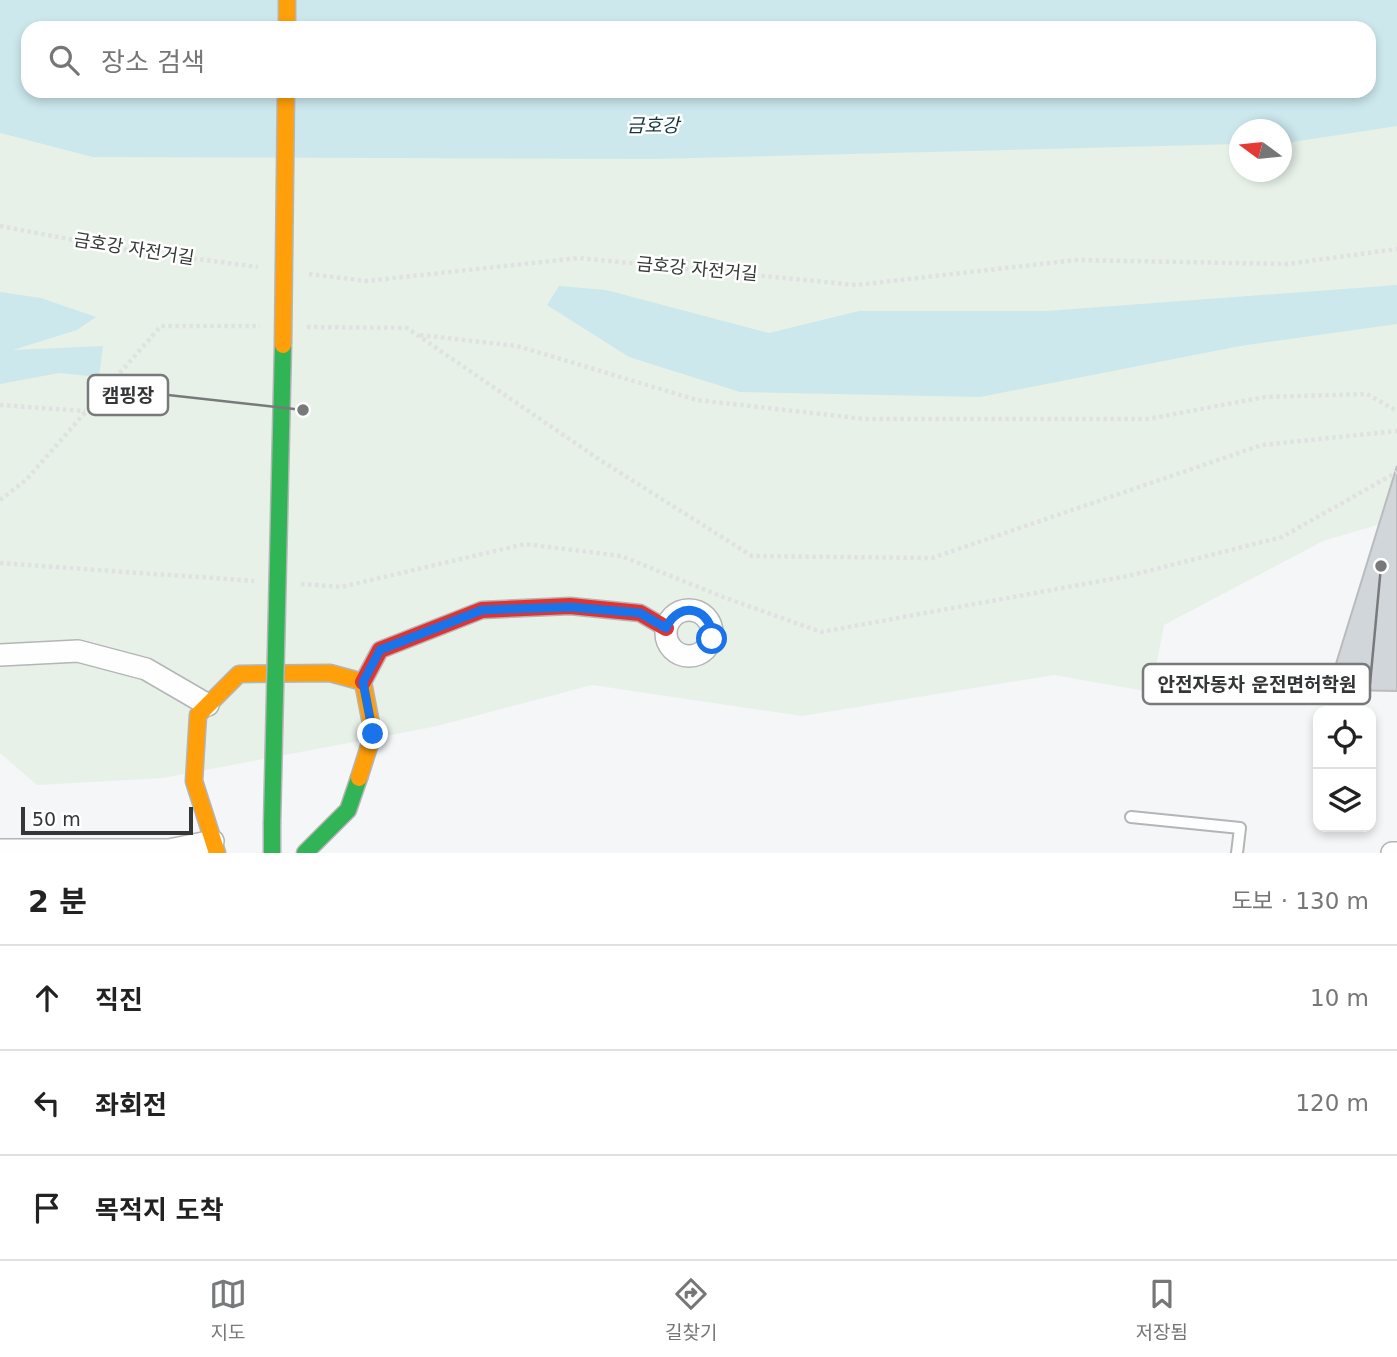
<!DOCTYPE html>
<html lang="ko">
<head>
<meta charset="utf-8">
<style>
	body { margin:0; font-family:"DejaVu Sans","Noto Sans KR",sans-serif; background:#f6f6f6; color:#222 }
	.controls { position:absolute; right:21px; bottom:21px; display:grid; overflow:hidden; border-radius:14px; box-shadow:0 4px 10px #0003 }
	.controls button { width:63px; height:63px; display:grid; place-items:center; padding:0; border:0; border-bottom:2px solid #e0e0e0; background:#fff; color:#222; font:35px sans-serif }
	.compass { position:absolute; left:1229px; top:119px; width:63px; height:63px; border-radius:50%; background:#fff; box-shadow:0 4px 10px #0003; rotate:285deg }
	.scale { position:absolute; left:21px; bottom:18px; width:172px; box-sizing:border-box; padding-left:7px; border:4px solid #353637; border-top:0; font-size:19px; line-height:24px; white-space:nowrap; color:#353637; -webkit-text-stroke:5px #fff; paint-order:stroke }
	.stop { position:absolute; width:21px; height:21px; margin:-16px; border:5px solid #1a73e8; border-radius:50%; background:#fff }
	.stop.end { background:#1a73e8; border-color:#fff; box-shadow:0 2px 7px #0008 }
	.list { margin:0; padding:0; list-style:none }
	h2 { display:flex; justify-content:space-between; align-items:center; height:91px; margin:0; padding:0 28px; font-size:30px }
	h2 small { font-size:23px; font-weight:400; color:#767676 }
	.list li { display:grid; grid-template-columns:46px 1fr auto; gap:21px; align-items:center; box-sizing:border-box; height:105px; padding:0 28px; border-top:2px solid #e0e0e0 }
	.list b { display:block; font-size:26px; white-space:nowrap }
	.list em { font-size:23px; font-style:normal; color:#767676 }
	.icon { flex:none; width:38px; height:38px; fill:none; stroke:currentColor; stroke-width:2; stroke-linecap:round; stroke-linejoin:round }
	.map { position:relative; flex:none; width:1397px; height:853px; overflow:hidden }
	.search { position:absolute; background:#fff; box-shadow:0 4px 10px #0003; left:21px; right:21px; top:21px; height:77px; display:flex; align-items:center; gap:18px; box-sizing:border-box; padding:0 24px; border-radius:21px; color:#767676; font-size:26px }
	.sheet { height:406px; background:#fff }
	nav { display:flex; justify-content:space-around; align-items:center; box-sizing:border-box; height:98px; border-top:2px solid #e0e0e0; background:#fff; font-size:19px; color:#767676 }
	nav a { display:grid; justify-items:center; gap:4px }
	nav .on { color:#78797a }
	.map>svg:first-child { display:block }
</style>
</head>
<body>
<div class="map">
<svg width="1397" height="853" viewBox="0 0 1397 853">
	<rect width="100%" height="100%" fill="#f5f6f7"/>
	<!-- green -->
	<path fill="#e7f1e8" d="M1397 119V519L1323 541 1164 625 1151 692 1054 675 802 716 592 685 433 727 163 778 37 785 0 753V133L92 157 1239 131 1240 172H1282V130Z"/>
	<!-- water -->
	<path fill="#cce8ed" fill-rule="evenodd" d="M0 0H1397V126L1286 143H1282V130H1240L1239 144 654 159 92 157 0 133ZM28 28H1369V91H28Z
		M1397 285V324L1240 346 980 397 740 392 629 357 547 305 559 286 606 290 769 333 859 311H1046Z
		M0 292 41 298 96 317 77 330 13 350 103 346 99 377 59 373 0 384Z"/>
	<!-- building -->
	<path fill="#d1d6db" stroke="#babbbc" stroke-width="2" d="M1397 466V691L1343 690 1335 667Z"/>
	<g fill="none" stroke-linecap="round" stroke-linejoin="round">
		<defs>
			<path id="lane" d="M1131 817 1240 828 1237 853"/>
			<path id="street" d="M666 633a23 23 0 1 1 46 0a23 23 0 1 1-46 0Z
				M0 655 78 651 146 669 208 705
				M0 850H169L213 841
				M1392 853H1397"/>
			<path id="fast" d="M272 824V853
				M305 853 348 810 359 778"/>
			<path id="slow" d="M287 0V28
				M217 853 194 781 198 715 239 674 330 673 363 682 373 734 359 778"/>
			<path id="jam" d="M363 682 380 650 482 610 570 606 640 613 666 628"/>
		</defs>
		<!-- lane casing -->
		<use href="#lane" stroke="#b4b5b6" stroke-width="14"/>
		<!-- street casing -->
		<use href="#street" stroke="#b4b5b6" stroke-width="24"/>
		<!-- fast casing -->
		<use href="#fast" stroke="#b4b5b6" stroke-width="19"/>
		<!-- slow casing -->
		<use href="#slow" stroke="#b4b5b6" stroke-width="19"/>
		<!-- jam casing -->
		<use href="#jam" stroke="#b4b5b6" stroke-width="19"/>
		<!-- path -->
		<path stroke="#e1e1e2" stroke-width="4.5" stroke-dasharray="3.5 3.5" stroke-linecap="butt" d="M0 226 121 249 258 267
			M309 274 366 281 579 258 856 285 1076 260 1287 264 1397 249
			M307 327 407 328 600 460 752 556 932 558 1262 445 1397 431
			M420 335 517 346 697 400 865 419H1148L1265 397 1367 394 1397 411
			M0 405 85 411
			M0 500 26 480 161 326H260
			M0 563 254 581
			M301 584 341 587 525 544 621 556 723 597 821 632 1128 576 1282 537 1397 472"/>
		<!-- lane -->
		<use href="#lane" stroke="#fefefe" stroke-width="10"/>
		<!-- street -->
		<use href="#street" stroke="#fefefe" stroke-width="21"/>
		<!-- fast -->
		<use href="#fast" stroke="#30b455" stroke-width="16"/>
		<!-- slow -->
		<use href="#slow" stroke="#ff9f0a" stroke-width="16"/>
		<!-- jam -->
		<use href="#jam" stroke="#e5322d" stroke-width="16"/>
		<defs>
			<path id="fast-bridge" d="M272 824 283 345"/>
			<path id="slow-bridge" d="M283 345 286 91"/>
		</defs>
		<!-- fast-bridge casing -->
		<use href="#fast-bridge" stroke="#b4b5b6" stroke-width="19" stroke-linecap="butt"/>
		<!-- slow-bridge casing -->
		<use href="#slow-bridge" stroke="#b4b5b6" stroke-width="19" stroke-linecap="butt"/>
		<!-- fast-bridge -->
		<use href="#fast-bridge" stroke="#30b455" stroke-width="16"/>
		<!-- slow-bridge -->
		<use href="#slow-bridge" stroke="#ff9f0a" stroke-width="16"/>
	</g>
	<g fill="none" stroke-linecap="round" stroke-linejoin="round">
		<!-- route -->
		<path stroke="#1a73e8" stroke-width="9" d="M373 734 363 682 380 650 482 610 570 607 640 613 666 628C679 599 713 608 712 639"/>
	</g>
	<g text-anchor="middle" stroke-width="5" stroke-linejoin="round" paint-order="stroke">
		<!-- street labels -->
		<g font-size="18" fill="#353637" stroke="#fff">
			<text transform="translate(134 249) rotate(9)" y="6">금호강 자전거길</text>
			<text transform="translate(697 269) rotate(5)" y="6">금호강 자전거길</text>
		</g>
		<!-- water labels -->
		<g font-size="19" font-style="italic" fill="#11373d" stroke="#fff">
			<text x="653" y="132">금호강</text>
		</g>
	</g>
	<!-- callouts -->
	<path fill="none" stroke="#78797a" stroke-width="2.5" d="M303 410L168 395M1381 566L1370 684"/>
	<g fill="#78797a" stroke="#fff" stroke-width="2.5">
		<circle cx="303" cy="410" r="7"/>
		<circle cx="1381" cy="566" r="7"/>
	</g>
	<g fill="#fff" stroke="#78797a" stroke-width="2.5">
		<rect x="88" y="375" width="80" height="40" rx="7"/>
		<rect x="1143" y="664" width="227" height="40" rx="7"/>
	</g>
	<g font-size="19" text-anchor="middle" font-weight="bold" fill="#353637">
		<text x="128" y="402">캠핑장</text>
		<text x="1257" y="691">안전자동차 운전면허학원</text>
	</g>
</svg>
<div class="controls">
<button><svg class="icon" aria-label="locate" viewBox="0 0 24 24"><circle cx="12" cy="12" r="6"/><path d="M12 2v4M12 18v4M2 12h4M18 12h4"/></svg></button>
<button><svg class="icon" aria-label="layers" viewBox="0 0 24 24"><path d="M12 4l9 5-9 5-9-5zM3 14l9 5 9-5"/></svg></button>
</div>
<svg class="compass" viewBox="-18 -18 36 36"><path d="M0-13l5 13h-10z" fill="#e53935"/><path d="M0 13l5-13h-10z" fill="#767676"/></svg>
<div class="scale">50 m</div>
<div class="stop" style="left:712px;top:639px"></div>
<div class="stop end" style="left:373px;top:734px"></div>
<div class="search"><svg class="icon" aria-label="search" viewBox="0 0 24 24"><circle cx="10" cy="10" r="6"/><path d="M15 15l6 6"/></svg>장소 검색</div>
</div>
<section class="sheet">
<h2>2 분<small>도보 · 130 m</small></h2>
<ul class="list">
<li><svg class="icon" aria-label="ahead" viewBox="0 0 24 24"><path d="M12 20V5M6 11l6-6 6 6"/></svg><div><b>직진</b></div><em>10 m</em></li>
<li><svg class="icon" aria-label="left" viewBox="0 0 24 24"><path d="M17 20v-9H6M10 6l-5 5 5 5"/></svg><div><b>좌회전</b></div><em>120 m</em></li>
<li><svg class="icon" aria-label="arrive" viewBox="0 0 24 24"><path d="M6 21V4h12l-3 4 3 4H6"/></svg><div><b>목적지 도착</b></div></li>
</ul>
</section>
<nav>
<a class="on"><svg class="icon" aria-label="map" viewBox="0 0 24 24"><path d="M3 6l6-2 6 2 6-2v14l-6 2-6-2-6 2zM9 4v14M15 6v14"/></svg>지도</a>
<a><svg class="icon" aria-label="directions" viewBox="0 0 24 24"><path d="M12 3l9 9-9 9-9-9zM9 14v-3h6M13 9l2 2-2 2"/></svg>길찾기</a>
<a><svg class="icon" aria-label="saved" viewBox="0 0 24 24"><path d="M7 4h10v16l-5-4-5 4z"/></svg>저장됨</a>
</nav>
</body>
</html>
